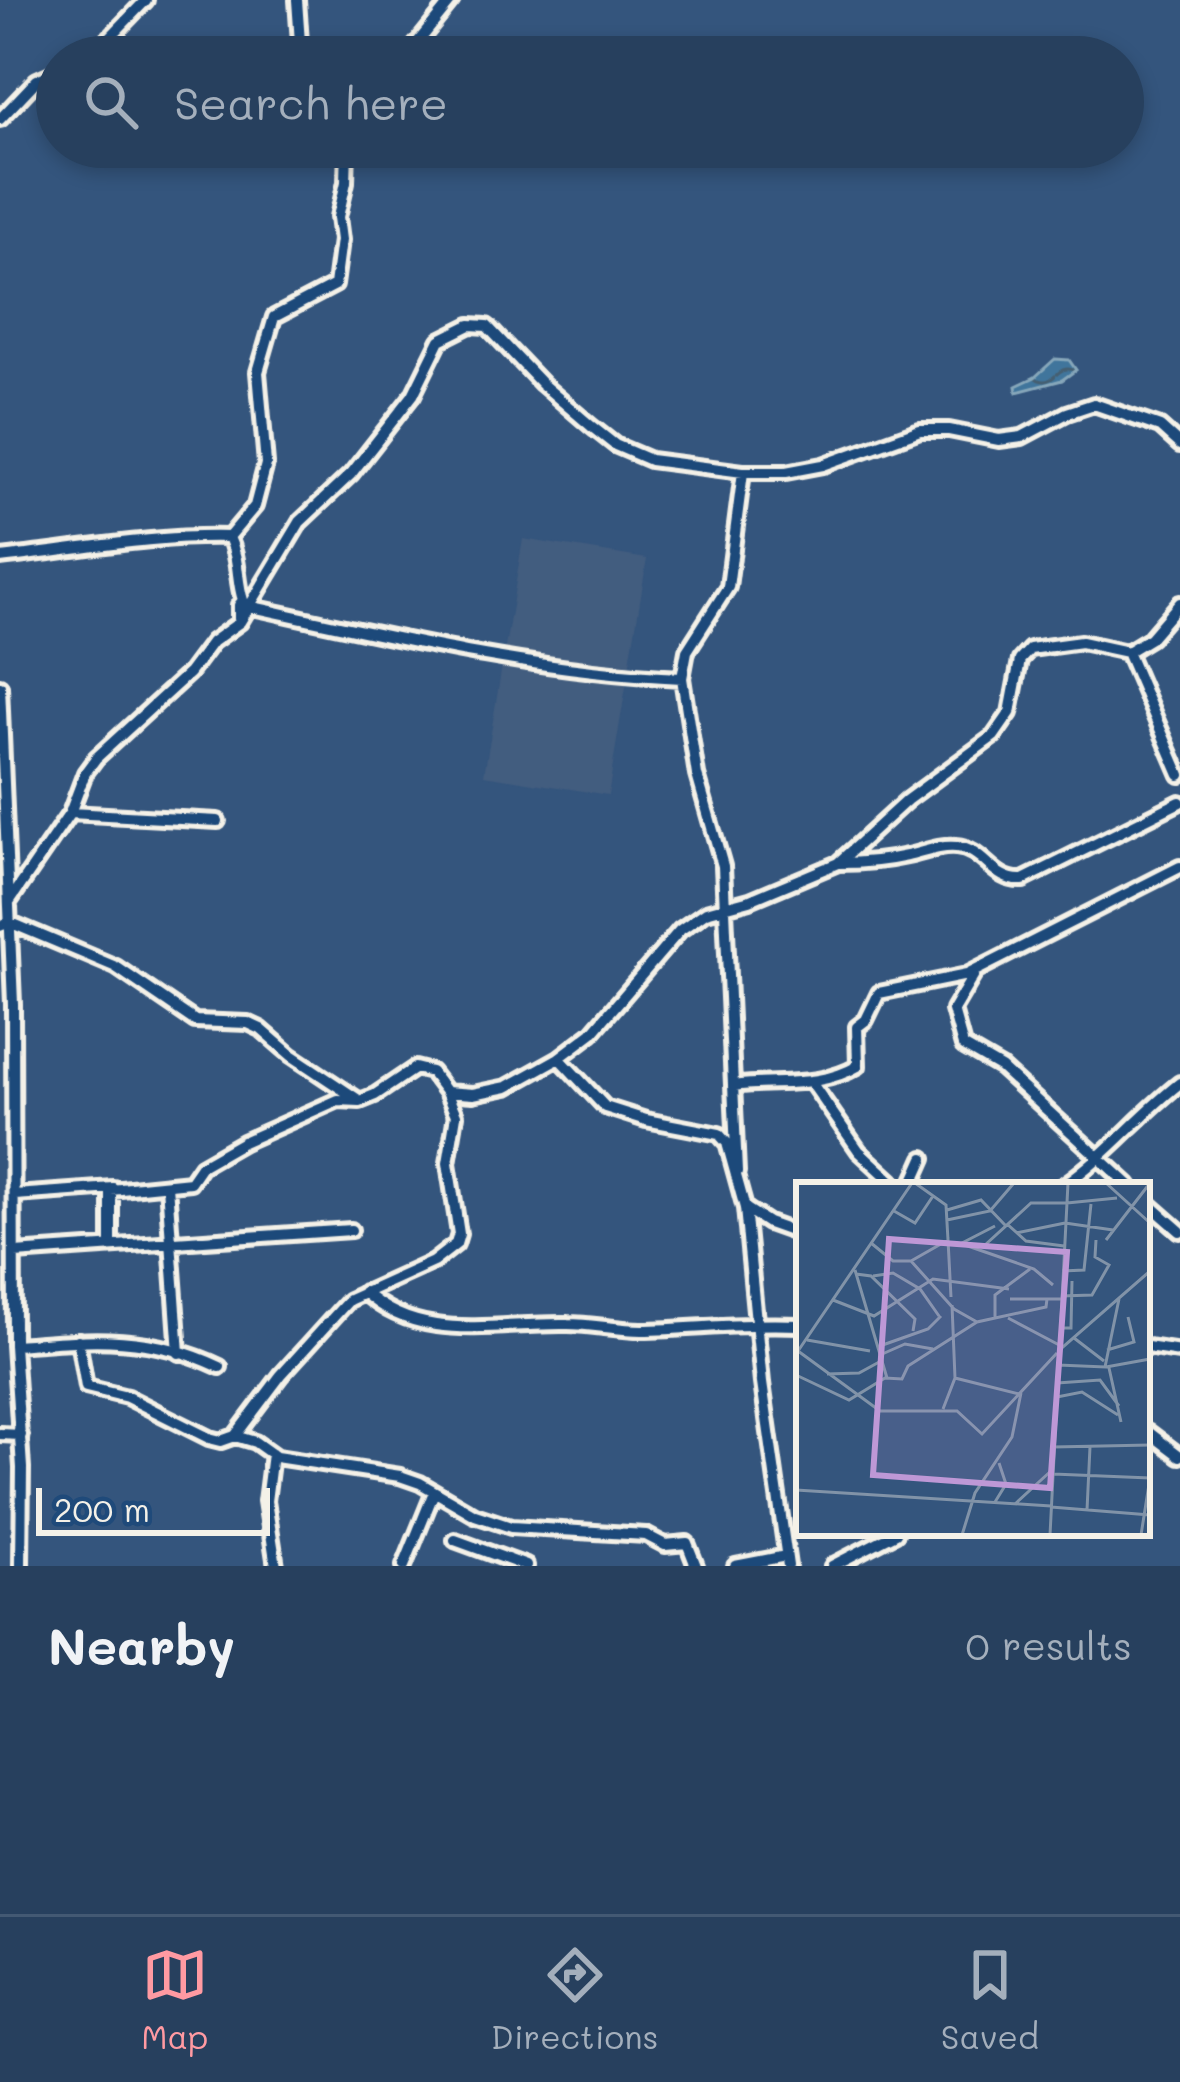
<!DOCTYPE html>
<html lang="en">
<head>
<meta charset="utf-8">
<style>
	body { margin:0; font-family:Mali,sans-serif; background:#2f4764; color:#f1f3f6 }
	.scale { position:absolute; left:36px; bottom:30px; width:234px; box-sizing:border-box; padding-left:12px; border:6px solid #f4f1e8; border-top:0; font-size:33px; line-height:42px; white-space:nowrap; color:#f4f1e8; -webkit-text-stroke:9px #1f4a7a; paint-order:stroke }
	.list { margin:0; padding:0; list-style:none }
	h2 { display:flex; justify-content:space-between; align-items:center; height:156px; margin:0; padding:0 48px; font-size:51px }
	h2 small { font-size:39px; font-weight:400; color:#a4afbc }
	.icon { flex:none; width:66px; height:66px; fill:none; stroke:currentColor; stroke-width:2; stroke-linecap:round; stroke-linejoin:round }
	.map { position:relative; flex:none; width:1180px; height:1566px; overflow:hidden }
	.search { position:absolute; background:#27405e; box-shadow:0 6px 18px #0003; left:36px; right:36px; top:36px; height:132px; display:flex; align-items:center; gap:30px; box-sizing:border-box; padding:0 42px; border-radius:66px; color:#a4afbc; font-size:45px }
	.sheet { height:348px; background:#27405e }
	nav { display:flex; justify-content:space-around; align-items:center; box-sizing:border-box; height:168px; border-top:3px solid #435973; background:#27405e; font-size:33px; color:#a4afbc }
	nav a { display:grid; justify-items:center; gap:6px }
	nav .on { color:#ff9aa2 }
	.map>svg:first-child { display:block }
</style>
</head>
<body>
<div class="map">
<svg width="1180" height="1566" viewBox="0 0 1180 1566">
	<defs>
		<pattern id="water-waves" width="16" height="10" patternUnits="userSpaceOnUse" patternTransform="scale(3)"><rect width="16" height="10" fill="#3f759c"/><path d="M0 5q4-4 8 0t8 0" fill="none" stroke="#445e71"/></pattern>
	</defs>
	<rect width="100%" height="100%" fill="#34557d"/>
	<filter id="ink" filterUnits="userSpaceOnUse"><feTurbulence type="fractalNoise" baseFrequency=".00833" numOctaves="2"/><feDisplacementMap in="SourceGraphic" scale="24" xChannelSelector="R" yChannelSelector="G"/><feConvolveMatrix kernelMatrix="1 2 1 2 8 2 1 2 1" color-interpolation-filters="sRGB"/></filter>
	<g filter="url(#ink)">
		<!-- built -->
		<path fill="#425d7f" d="M523 539 647 559 608 795 484 775Z"/>
		<!-- water -->
		<path fill="url(#water-waves)" stroke="#87a7ba" stroke-width="3" d="M1055 359 1069 360 1076 370 1062 380 1017 392 1016 386 1035 377Z"/>
		<g fill="none" stroke-linecap="round" stroke-linejoin="round">
			<defs>
				<path id="minor" d="M297 0 301 57
					M91 57 146 0
					M406 57 452 0
					M0 119 37 80 57 71
					M0 558C76 550 154 535 229 537
					M248 606C390 637 536 672 682 678
					M239 619V605L243 600C236 579 240 561 229 537L255 506 266 464 258 372 274 317 335 285 341 240 338 217 346 182 347 147
					M1127 652 1180 775
					M0 686 13 1004 14 1345 22 1468 21 1566
					M70 813 218 821
					M838 863C861 863 885 861 907 856 922 853 940 845 956 847 985 849 992 882 1023 880L1180 802
					M9 902 70 813 85 773 96 758 189 673 212 642 240 622 300 522 351 474 413 395 440 340 470 325 487 326 542 384 591 426 615 445 650 460 743 472H786L823 465 920 430H949L999 440 1022 437 1067 413 1094 404 1160 427 1180 445
					M0 926 9 922 116 967 195 1021 248 1023 261 1029 291 1055 357 1099
					M976 971 953 1010 963 1046 1001 1068 1129 1185
					M559 1058 605 1107 646 1120 719 1134 727 1143 745 1208 768 1223 799 1234
					M811 1082 859 1151 896 1185
					M733 1086C776 1080 819 1089 858 1066L857 1027 866 1020 879 993 967 975 1180 867
					M737 1172 723 866 697 775 682 678 687 651 728 587 743 472
					M167 1185 179 1353
					M912 1185 924 1158
					M1064 1185C1107 1155 1139 1115 1180 1083
					M15 1195 113 1188
					M1147 1202 1180 1231
					M745 1208 762 1383 788 1566
					M111 1246V1190L190 1182 201 1166 243 1142 338 1100 360 1101 375 1095 415 1068 431 1072 446 1092 473 1094 507 1087 559 1058 592 1033 680 930 706 912 750 900 838 863 907 800 994 736 1010 713 1020 660 1030 649 1081 642 1127 652 1150 638 1180 603
					M15 1253 351 1230
					M364 1292C421 1345 498 1322 568 1324 593 1324 617 1330 642 1330 695 1329 746 1322 799 1325
					M78 1340 86 1387 127 1397 209 1438 221 1441 235 1436 255 1442 276 1457 400 1476 420 1483 475 1515 511 1527 646 1535 665 1545 687 1543 696 1566
					M14 1345C90 1339 149 1333 220 1367
					M1147 1347 1180 1352
					M1147 1431 1180 1456
					M0 1434 21 1435
					M235 1436 281 1375 349 1300 433 1262 456 1244 459 1234 448 1163 456 1115 446 1092
					M272 1454 266 1501 276 1566
					M455 1540 526 1566
					M404 1566 434 1492
					M735 1566 786 1556
					M832 1566 896 1533"/>
			</defs>
			<!-- minor casing -->
			<use href="#minor" stroke="#f4f1e8" stroke-width="20"/>
			<!-- minor -->
			<use href="#minor" stroke="#1f4a7a" stroke-width="10"/>
		</g>
	</g>
	<!-- overview -->
	<g transform="translate(796 1182)">
		<rect width="354" height="354" fill="#34557d"/>
		<path fill="none" stroke="#8193a8" stroke-width="3" d="M119 1 150 23 152 58M310 1 354 41M271 21 321 16M151 28 185 18 209 43M98 29 119 41 137 14M151 38 194 29 218 1M269 41 317 48M211 42 230 59 268 64M220 51 269 41M310 58 354 1M75 61 97 79H115L158 127 181 140M164 62 199 44M166 62 238 87 257 103M189 63 235 21H271M115 79 152 58 155 115M59 88 91 196M266 89 288 88 295 22M60 92 75 94 119 137 117 149M77 94 97 91 124 107 143 134M265 114 296 113 313 83 299 75 300 58M214 117H265M37 118 78 134 137 97 213 107M212 136 267 165 354 89M199 137V113L234 87M263 146H275L276 99M278 156 308 179M11 158 74 169M81 165 132 147 145 134M311 168 338 160 332 135M2 169 84 229H161L186 252 261 171M0 172 116 1M84 173 109 162 137 167M262 183 309 185 323 117M310 185 354 177M313 186 325 240M31 192 63 191 85 179M0 193 53 218 89 196 106 197 112 184 181 140 250 125 251 117M159 196 223 212M261 201 304 198 323 224M261 215 286 210 322 233M147 227 159 196 156 123M257 265 354 263M257 292 354 296M0 308 255 324M199 320 210 302 203 281M219 322 256 288M255 325 354 333M291 328 294 265M166 353 179 311 216 255 225 211M254 353 272 1M345 353 354 296"/>
		<path fill="#be98d6" fill-opacity="0.15" stroke="#be98d6" stroke-width="6" d="M93 57 271 70 254 306 77 293Z"/>
		<rect width="354" height="354" fill="none" stroke="#f4f1e8" stroke-width="6"/>
	</g>
</svg>
<div class="scale">200 m</div>
<div class="search"><svg class="icon" aria-label="search" viewBox="0 0 24 24"><circle cx="10" cy="10" r="6"/><path d="M15 15l6 6"/></svg>Search here</div>
</div>
<section class="sheet">
<h2>Nearby<small>0 results</small></h2>
<ul class="list">
</ul>
</section>
<nav>
<a class="on"><svg class="icon" aria-label="map" viewBox="0 0 24 24"><path d="M3 6l6-2 6 2 6-2v14l-6 2-6-2-6 2zM9 4v14M15 6v14"/></svg>Map</a>
<a><svg class="icon" aria-label="directions" viewBox="0 0 24 24"><path d="M12 3l9 9-9 9-9-9zM9 14v-3h6M13 9l2 2-2 2"/></svg>Directions</a>
<a><svg class="icon" aria-label="saved" viewBox="0 0 24 24"><path d="M7 4h10v16l-5-4-5 4z"/></svg>Saved</a>
</nav>
</body>
</html>
